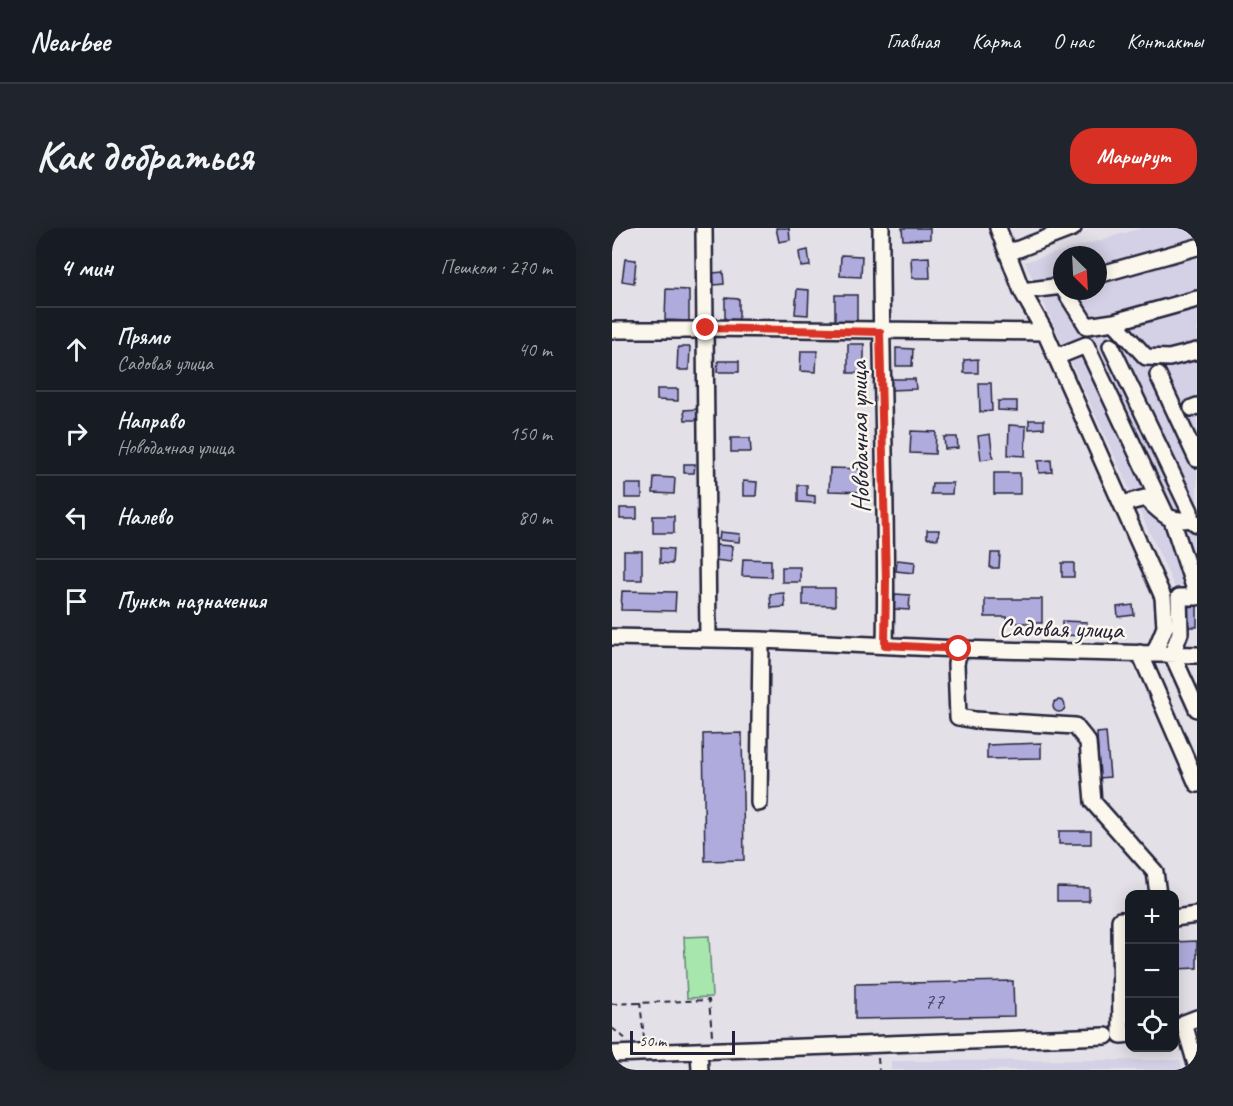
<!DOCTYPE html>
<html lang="ru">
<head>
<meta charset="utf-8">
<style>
	body { margin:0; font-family:Caveat,sans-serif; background:#20242c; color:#f1f3f6 }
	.controls { position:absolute; right:18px; bottom:18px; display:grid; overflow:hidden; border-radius:12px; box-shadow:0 3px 15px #0003 }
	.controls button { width:54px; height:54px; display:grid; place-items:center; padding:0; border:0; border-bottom:2px solid #363941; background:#171b24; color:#f1f3f6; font:30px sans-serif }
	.compass { position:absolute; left:441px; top:18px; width:54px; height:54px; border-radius:50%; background:#171b24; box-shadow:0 3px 15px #0003; rotate:156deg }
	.scale { position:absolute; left:18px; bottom:15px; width:105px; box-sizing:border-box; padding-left:6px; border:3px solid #22223b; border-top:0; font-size:16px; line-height:21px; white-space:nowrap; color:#22223b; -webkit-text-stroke:4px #fbf7ec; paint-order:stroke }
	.stop { position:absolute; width:18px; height:18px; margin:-14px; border:4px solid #d93025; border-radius:50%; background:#fff }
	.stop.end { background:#d93025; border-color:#fff; box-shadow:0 2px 6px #0008 }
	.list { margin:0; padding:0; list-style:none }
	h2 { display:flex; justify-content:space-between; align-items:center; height:78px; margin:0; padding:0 24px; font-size:26px }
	h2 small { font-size:20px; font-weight:400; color:#9ea1a6 }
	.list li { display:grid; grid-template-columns:39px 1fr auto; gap:18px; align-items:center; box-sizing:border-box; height:84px; padding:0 24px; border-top:2px solid #363941 }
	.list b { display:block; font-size:22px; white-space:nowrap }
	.list p { margin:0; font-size:20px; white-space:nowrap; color:#9ea1a6 }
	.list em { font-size:20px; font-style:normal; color:#9ea1a6 }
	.icon { flex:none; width:33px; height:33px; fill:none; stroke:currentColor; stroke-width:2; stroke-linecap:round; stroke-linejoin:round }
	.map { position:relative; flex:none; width:585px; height:842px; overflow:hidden; border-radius:24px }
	header { display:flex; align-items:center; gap:36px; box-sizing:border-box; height:84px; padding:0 30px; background:#171b24; border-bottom:2px solid #363941 }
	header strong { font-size:28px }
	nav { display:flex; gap:33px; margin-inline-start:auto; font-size:21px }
	.intro { display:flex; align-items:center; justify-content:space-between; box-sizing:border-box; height:144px; padding:0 36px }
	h1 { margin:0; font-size:42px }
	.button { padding:15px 27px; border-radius:24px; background:#d93025; color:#fff; font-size:21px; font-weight:700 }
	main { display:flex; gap:36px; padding:0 36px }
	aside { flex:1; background:#171b24; border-radius:24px; box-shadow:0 3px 15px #0003 }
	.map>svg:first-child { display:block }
</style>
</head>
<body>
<header>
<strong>Nearbee</strong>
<nav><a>Главная</a><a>Карта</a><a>О нас</a><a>Контакты</a></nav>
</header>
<div class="intro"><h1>Как добраться</h1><a class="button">Маршрут</a></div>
<main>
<aside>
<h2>4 мин<small>Пешком · 270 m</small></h2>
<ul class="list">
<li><svg class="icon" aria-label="ahead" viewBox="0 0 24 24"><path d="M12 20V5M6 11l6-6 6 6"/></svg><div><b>Прямо</b><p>Садовая улица</p></div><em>40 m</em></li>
<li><svg class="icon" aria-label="right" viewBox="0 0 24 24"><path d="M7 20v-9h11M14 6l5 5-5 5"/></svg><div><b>Направо</b><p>Новодачная улица</p></div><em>150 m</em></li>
<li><svg class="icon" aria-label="left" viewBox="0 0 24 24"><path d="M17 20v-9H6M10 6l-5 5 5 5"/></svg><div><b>Налево</b></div><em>80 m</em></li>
<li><svg class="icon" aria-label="arrive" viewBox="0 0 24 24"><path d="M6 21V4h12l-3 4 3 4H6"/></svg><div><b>Пункт назначения</b></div></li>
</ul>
</aside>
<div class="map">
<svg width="585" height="842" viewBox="0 0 585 842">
	<rect width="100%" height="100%" fill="#e4e0e8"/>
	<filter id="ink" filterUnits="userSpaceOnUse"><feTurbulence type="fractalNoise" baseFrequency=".0167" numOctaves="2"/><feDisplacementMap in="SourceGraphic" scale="12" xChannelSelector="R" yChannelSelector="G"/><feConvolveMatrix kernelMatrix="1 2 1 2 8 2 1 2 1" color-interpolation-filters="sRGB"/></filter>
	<g filter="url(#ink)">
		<!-- built -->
		<path fill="#d4d0e5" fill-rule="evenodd" d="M530 0H585V364L564 362 413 34ZM450 27H486V63H450Z
			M568 832 571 842H279V833Z"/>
		<!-- green -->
		<path fill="#a7e6ad" stroke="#648474" stroke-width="1.5" d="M97 708 100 769 75 770 72 709Z"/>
		<!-- building -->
		<path fill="#afacdd" stroke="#22223b" stroke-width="1.5" d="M164 0H177L178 12 167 14Z
			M290 0H318V11L291 12Z
			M196 22 198 38 189 39 187 24Z
			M229 27 250 28 249 49 228 48Z
			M317 29 318 50H300L299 30Z
			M13 31 24 32 22 55 10 53Z
			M111 44 112 56 102 57 101 45Z
			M54 61 77 62V93L53 92Z
			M185 61 197 62 196 87 183 86Z
			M223 67H245V93H223Z
			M113 70 127 71V94H113Z
			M236 116H252V145H236Z
			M66 119H78L77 142H65Z
			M284 120 301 121 300 138H284Z
			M189 123H205L204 144 188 143Z
			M366 131V145H352V132Z
			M106 133H127V144H105Z
			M278 151H303L304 161 278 162Z
			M367 155H379L380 183 368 184Z
			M45 161H66V173L45 172Z
			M386 173H405V183L386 182Z
			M86 181V192H73L72 182Z
			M417 192H432V200L417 201Z
			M397 197 414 198 413 228 396 227Z
			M299 203 324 204 323 226 298 225Z
			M378 206 381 230 369 232 366 208Z
			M332 209H345L346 220 333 221Z
			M119 210H138L139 224H119Z
			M439 232 440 244 427 245 426 233Z
			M72 236H83L82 245H72Z
			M218 240 254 241V264L217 263Z
			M382 245H408V266H382Z
			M42 249 63 250 62 266 41 265Z
			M131 253 145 254 144 268H131Z
			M320 255H341L340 266H319Z
			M13 256H30V270H13Z
			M186 257H195V267L203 268V275L186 274Z
			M8 280H25V291H8Z
			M41 288H62V305H41Z
			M315 302H327L326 311 315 310Z
			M108 304 128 306 127 314 107 312Z
			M104 317 120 318 119 334 103 332Z
			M48 320 61 321 60 336 48 335Z
			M12 323H30V352H12Z
			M379 325H388L387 340H378Z
			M131 331 159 332V349L130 348Z
			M285 332 303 334 302 345 284 343Z
			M450 335H462V349H450Z
			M170 339H188V354H170Z
			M191 360H223V378L191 377Z
			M10 363 64 364 63 383 9 382Z
			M172 365 173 379 159 380 158 366Z
			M283 366 298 367 297 382 282 381Z
			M373 371H430V395H395V389H373Z
			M521 377 522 387 506 389 505 379Z
			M585 378V399H575L574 379Z
			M450 393 475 394 474 408 450 407Z
			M441 478a6 6 0 1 1 12 0a6 6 0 1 1-12 0Z
			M494 504 498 549 487 550 485 505Z
			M130 505 132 632 93 633 91 506Z
			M429 515V530L375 531V517Z
			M447 603H479V616H447Z
			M445 659 477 660V673H445Z
			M585 713V740L562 741V714Z
			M401 753 402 788 243 791V756Z"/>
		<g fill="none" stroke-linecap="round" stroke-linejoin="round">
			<defs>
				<path id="minor" d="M92 0 96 411
					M269 0C268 139 276 278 273 417
					M386 0 410 63 433 104 551 369 553 399 542 426
					M395 22H404L461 0
					M486 47 585 19
					M410 63 450 58
					M453 63 475 98 502 94 585 71
					M502 94 534 129 557 130 585 123
					M0 102H82L94 100 433 104
					M499 118 578 283V291
					M444 129 474 117 554 287
					M546 147 585 231
					M580 180 585 178
					M510 276 533 270C549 283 556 296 578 291L585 296
					M560 292 585 368
					M585 369H567L568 405 560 426 585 481
					M0 409 149 412 347 421 585 427
					M347 421 344 436 346 489 363 492 463 498 476 514 481 574 543 644 546 666
					M528 425 585 556
					M147 575 149 412
					M562 690 585 687
					M518 692H508L509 807 518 806
					M585 790 572 795 585 840
					M87 823 88 842
					M0 826 494 808"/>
			</defs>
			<!-- minor casing -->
			<use href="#minor" stroke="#22223b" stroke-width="20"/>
			<!-- path -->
			<path stroke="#22223b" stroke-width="2" stroke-dasharray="6 4.5" stroke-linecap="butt" d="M28 774 32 810
				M0 776 97 772 100 807
				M0 800 14 811
				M266 830 267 842"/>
			<!-- minor -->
			<use href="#minor" stroke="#fbf7ec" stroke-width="15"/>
		</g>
	</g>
	<g fill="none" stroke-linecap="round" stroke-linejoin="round" filter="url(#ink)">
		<!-- route -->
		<path stroke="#d93025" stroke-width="8" d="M94 100 268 104 274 353 273 417 347 421"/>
	</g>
	<g text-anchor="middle" stroke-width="5" stroke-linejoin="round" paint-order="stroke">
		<!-- number labels -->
		<g font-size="22" fill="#454464">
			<text x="322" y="780">77</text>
		</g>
		<!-- street labels -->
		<g font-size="26" fill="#22223b" stroke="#fbf7ec">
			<text transform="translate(247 209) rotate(-91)" y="9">Новодачная улица</text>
			<text transform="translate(449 400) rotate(1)" y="9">Садовая улица</text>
		</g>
	</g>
</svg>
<div class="controls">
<button>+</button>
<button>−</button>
<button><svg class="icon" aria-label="locate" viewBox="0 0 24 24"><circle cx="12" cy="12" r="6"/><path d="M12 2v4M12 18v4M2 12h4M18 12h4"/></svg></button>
</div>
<svg class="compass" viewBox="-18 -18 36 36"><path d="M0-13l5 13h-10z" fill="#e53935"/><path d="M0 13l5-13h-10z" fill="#9ea1a6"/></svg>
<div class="scale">50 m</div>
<div class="stop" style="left:347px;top:421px"></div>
<div class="stop end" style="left:94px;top:100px"></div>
</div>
</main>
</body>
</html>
